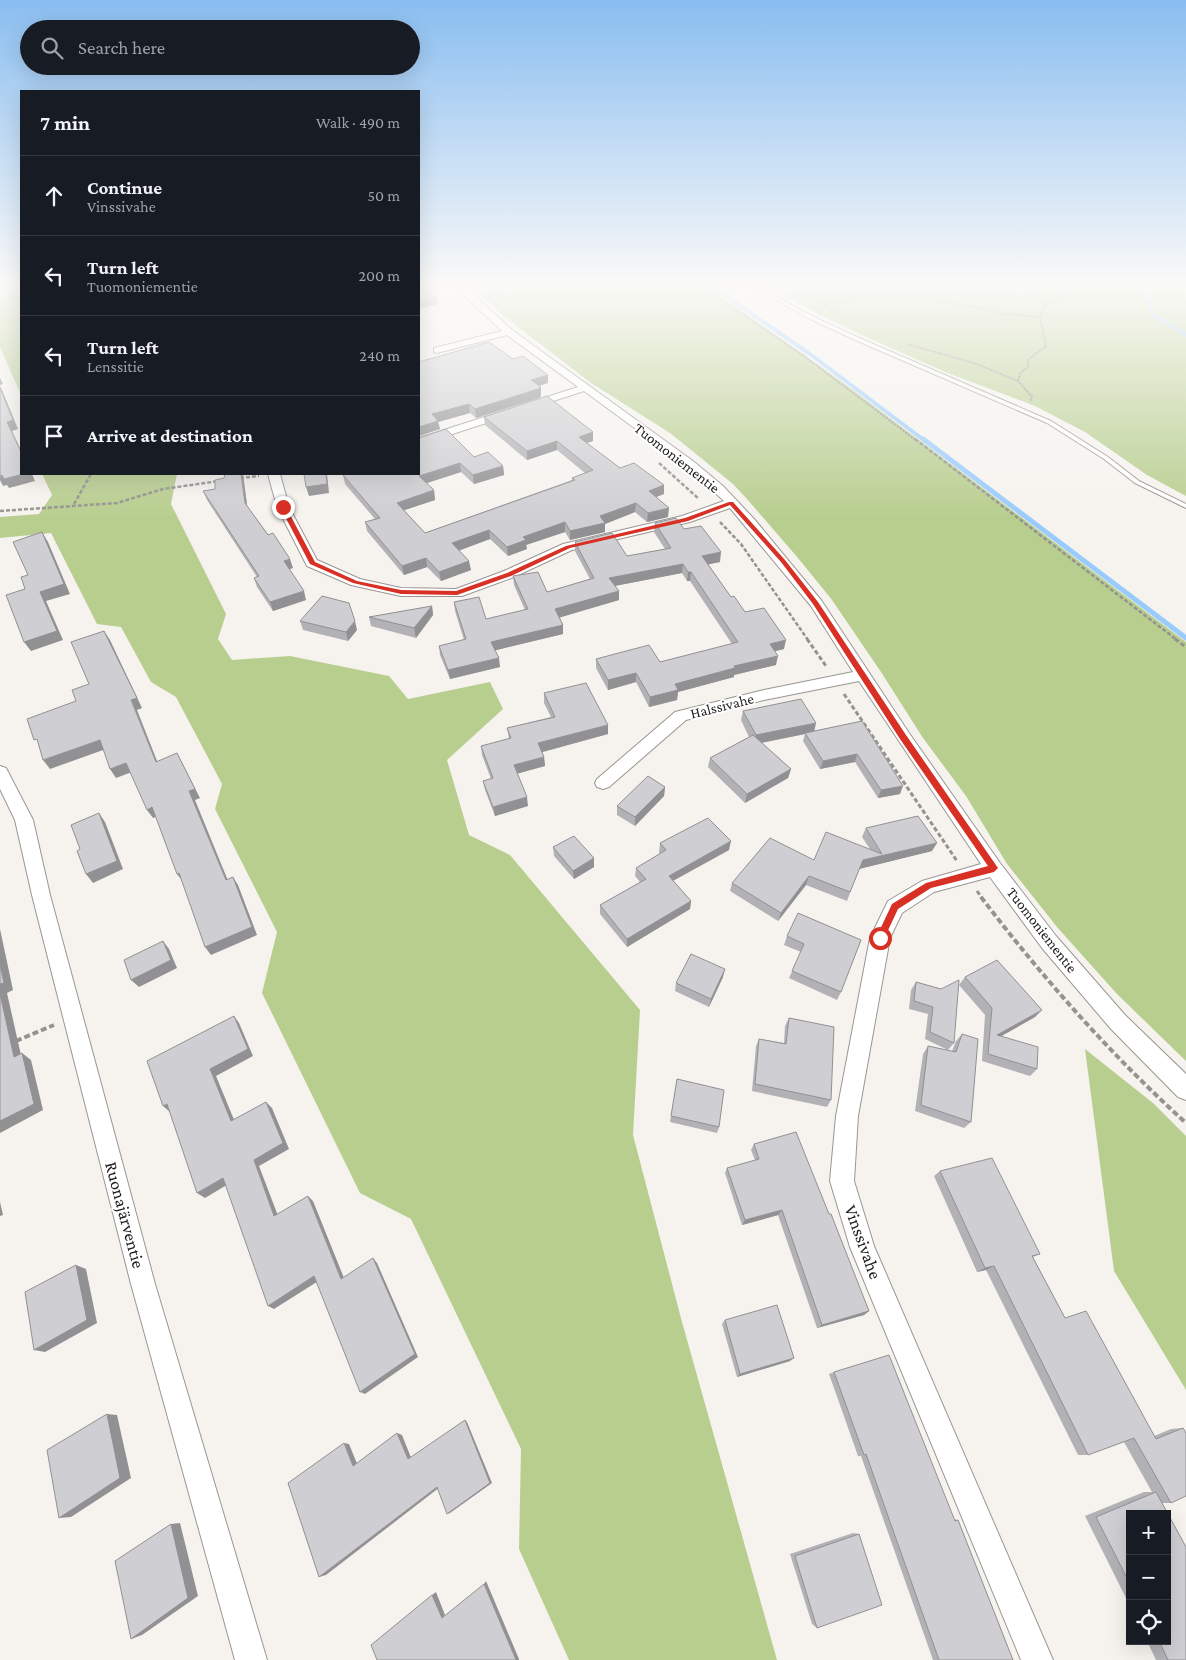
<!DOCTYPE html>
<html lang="en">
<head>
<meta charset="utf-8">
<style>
	body { margin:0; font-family:"Crimson Pro",serif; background:#242831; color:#f1f3f6 }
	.controls { position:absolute; right:15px; bottom:15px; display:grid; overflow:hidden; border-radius:0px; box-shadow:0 5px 20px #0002 }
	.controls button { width:45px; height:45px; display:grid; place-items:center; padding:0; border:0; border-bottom:1px solid #363941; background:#171b24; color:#f1f3f6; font:25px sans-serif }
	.stop { position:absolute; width:15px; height:15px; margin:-11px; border:4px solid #d93025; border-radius:50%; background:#fff }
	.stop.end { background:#d93025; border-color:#fff; box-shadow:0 1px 5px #0008 }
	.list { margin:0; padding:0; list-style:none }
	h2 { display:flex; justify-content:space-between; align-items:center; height:65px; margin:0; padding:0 20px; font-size:21px }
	h2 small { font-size:16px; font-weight:400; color:#9ea1a6 }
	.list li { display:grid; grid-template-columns:32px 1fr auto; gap:15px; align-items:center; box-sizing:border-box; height:80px; padding:0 20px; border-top:1px solid #363941 }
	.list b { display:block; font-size:19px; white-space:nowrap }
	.list p { margin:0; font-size:16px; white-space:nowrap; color:#9ea1a6 }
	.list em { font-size:16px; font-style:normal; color:#9ea1a6 }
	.icon { flex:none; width:28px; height:28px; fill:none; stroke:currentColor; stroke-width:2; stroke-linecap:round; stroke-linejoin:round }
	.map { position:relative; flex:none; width:1186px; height:1660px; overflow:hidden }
	.search { position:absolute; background:#171b24; box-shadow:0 5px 20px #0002; left:20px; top:20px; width:400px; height:55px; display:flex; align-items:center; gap:12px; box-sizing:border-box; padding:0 18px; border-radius:28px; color:#9ea1a6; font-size:19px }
	.panel { position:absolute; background:#171b24; box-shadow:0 5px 20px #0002; left:20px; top:90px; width:400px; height:385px; border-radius:0px }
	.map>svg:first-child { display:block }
</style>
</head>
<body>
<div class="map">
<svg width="1186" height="1660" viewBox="0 0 1186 1660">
	<rect width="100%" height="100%" fill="#f6f3ef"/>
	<!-- forest -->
	<path fill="#b8ce8f" d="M7 286H21V395L0 347V297L10 294Z
		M476 286H707L849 387 1186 642V1061L1117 994 1057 927 1007 864 966 796 923 738 881 672 832 600 798 558 747 499 733 484 670 433 591 383 500 313 481 294Z
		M767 286H1186V496L1147 475 1085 432 1035 406 945 372 862 335 822 316Z
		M42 474H177L171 504 226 614 218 639 232 660 290 656 389 676 408 699 490 682 503 709 447 760 469 835 510 855 640 1010 633 1135 682 1322 777 1660H569L519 1549 521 1449 411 1219 360 1193 262 993 277 932 215 809 222 784 176 697 151 682 121 627 97 624 51 533 0 538V517L39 514 52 495Z
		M1085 1049 1153 1103 1186 1136V1390L1114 1271Z"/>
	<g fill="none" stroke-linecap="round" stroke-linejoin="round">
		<!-- stream-far1 -->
		<path stroke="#9acbfd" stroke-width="4" d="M711 286 810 354 925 441
			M1144 286 1152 314 1186 335"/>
		<!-- stream -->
		<path stroke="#9acbfd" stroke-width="5" d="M923 439 1186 638"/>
		<defs>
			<path id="service" d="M751 286H755L816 318 857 337 1051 421 1108 457 1139 481 1186 504V508L1135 483 1104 459 1047 423 853 339 812 320Z"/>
			<path id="minor" d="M460 286H468L473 294 512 330 693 461 723 486 755 520 821 600 909 733 1000 863 1056 936 1125 1015 1186 1074V1100L1178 1097 1111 1029 1042 948 990 877 934 892 902 913 890 938 858 1116 854 1181 874 1246 1053 1660H1021L850 1247 830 1181 836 1116 870 938 888 901 922 881 981 864 859 681 764 700 686 720 609 787 603 789 597 787 595 783 597 779 675 712 764 690 853 672 811 606 730 508 690 522 572 550 514 577 462 596H401L351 585 307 566 277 507 268 474H280L289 507 317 560 360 579 401 588 456 589 504 571 563 544 682 516 724 501 685 465 584 391 419 445V438L578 387 507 335 437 353 434 352V348L502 331 467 298Z
				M0 766 6 768 33 820 50 895 155 1284 267 1660H235L131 1284 32 895 15 820 0 789Z"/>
		</defs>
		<!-- service casing -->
		<use href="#service" stroke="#999693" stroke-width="2"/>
		<!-- minor casing -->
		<use href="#minor" stroke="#999693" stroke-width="2"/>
		<!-- path-far3 -->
		<path stroke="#959390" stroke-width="2" stroke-dasharray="2.5 1" stroke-linecap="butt" d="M700 286 804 356 917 441
			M797 286 835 312
			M1028 286 1030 291 1045 305
			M817 301 823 286
			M823 304 904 292 930 297 941 302 977 307 1004 314 1040 317
			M907 344 974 363 1018 381 1032 397 1030 402
			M1018 381 1020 373 1028 367V360L1046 346 1040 317 1045 305 1068 294 1073 286"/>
		<!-- path-far2 -->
		<path stroke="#959390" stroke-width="2.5" stroke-dasharray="4 2" stroke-linecap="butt" d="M915 439 1177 640
			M659 463 699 499
			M240 478 259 476
			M74 504 91 474
			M0 511 117 503 163 489 219 481
			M720 522 741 544 808 640"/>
		<!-- path-far1 -->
		<path stroke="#959390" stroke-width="3" stroke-dasharray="4.5 2.5" stroke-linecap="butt" d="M807 639 826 666
			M1175 639 1186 647
			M844 694 957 861
			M977 891 982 898"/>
		<!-- path -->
		<path stroke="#959390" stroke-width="4" stroke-dasharray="6 3" stroke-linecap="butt" d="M981 897C1043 978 1110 1054 1186 1123
			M16 1041 54 1025"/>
		<!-- service -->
		<use href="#service" fill="#fff" fill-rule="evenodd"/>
		<!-- minor -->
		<use href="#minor" fill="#fff" fill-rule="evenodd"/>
	</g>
	<!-- wall -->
	<path fill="#b2b1b5" d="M419 362 548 383 539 386 541 387V396L539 398 476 418 470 413 438 422 440 429 419 436Z
		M484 417 593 441 587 443 620 468 664 485V494L656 497 668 517 647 522 635 512 605 524V532L570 540 565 532 526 545 527 549 508 556 490 539 459 550 471 570 441 581 427 567 404 575 367 531 365 522 375 519 345 484 343 475 474 457 503 466 504 475 474 484 461 472 426 483 434 490 435 500 404 510 425 533 572 480V478L585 473 557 450 527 460 485 425Z
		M225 474H243L247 506 293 568 289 569 306 600 273 611 257 587 254 578 257 577 207 500 203 491 215 489 224 478Z
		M655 523 684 529 720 562 708 564 731 597 745 612 784 649 775 651 776 665 734 675V677L678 692 677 700 649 707 636 682 608 690 596 668V659L660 662 732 644 690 581H687L682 573 615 586 619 591V600L559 617 563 625V634L495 650 500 667 450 679 440 655 439 646 464 640 455 611 454 602 486 619 525 610 514 585 513 576 547 592 590 579 575 551V542L627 556 665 549 654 532Z
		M432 606 433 615 416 638 371 626 369 617Z
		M300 621 357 630 348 641 303 630Z
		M544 693 608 734 542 752 544 757 545 766 517 774 528 806 495 816 485 790 483 781 491 779 482 755 481 746 509 739 507 728 551 717 544 703Z
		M743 711 814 731 862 721 900 794 878 798 855 762 820 769 803 741 805 734 762 743 791 769 788 778 745 803 708 767 710 758 749 737 741 720Z
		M665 787 664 796 635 826 617 815V806Z
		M866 828 932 851 859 869 847 901 806 885 778 921 730 891 732 883 870 849 862 837Z
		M660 843 729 850 673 881 691 901 690 909 627 947 600 914V905L640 882 635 876 636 868 660 854 659 852Z
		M553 847 594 858V867L574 879 554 856Z
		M787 936 861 940 841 992 837 1000 789 978 801 952 784 945Z
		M723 977 709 1007 675 991 676 983Z
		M965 977 1035 1017 1001 1036 1037 1069 1030 1076 982 1061 985 1015 959 985Z
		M916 982 941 989 954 1043 948 1050 925 1039 928 1014 909 1009 911 990Z
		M789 1018 831 1100 827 1107 752 1091 756 1046 759 1039 784 1043 785 1026Z
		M962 1034 971 1122 964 1128 915 1111 923 1054 928 1046 952 1051 956 1041Z
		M677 1079 719 1127 717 1133 670 1122Z
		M754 1144 829 1214 869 1311 864 1315 817 1328 778 1215 742 1225 725 1173 727 1168 755 1160 751 1150Z
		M940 1171 1040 1254 1033 1257 1065 1318 1154 1436 1171 1429 1183 1428 1171 1503H1162L1186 1660H1156L1147 1641H1167L1130 1514V1606L1085 1516 1144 1492H1152L1124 1442 1088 1455H1078L986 1270 977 1272 934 1176Z
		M725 1320 790 1361 737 1377 722 1324Z
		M834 1372 954 1519 958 1520 1013 1660H933L861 1456H858L829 1374Z
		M853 1533 859 1534 817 1628 812 1624 790 1554Z"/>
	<!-- shaded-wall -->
	<path fill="#919093" d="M437 297 438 304 419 309V301Z
		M548 375V383L531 388V380Z
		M0 378 3 384 0 385Z
		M0 385 18 429 12 431 21 450V452L7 422Z
		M541 387V396L539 398 476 418 475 409Z
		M469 404 470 413 438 422 440 429 419 436V427L432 414Z
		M593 432V441L579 445V437Z
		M557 441V450L527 460V451Z
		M460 463 461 472 421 485 419 476Z
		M503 466 504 475 474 484 473 475Z
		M24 474H32L35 481 9 488 7 485 3 486 0 480V476Z
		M241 474H243L248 512 245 503Z
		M326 474H327L329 493 309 496 306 487Z
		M664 485V494L648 500 649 491Z
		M434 490 435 500 399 512 397 503Z
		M636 503 635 512 605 524V532L570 540V531L600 516Z
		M669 508 668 517 647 522 648 513Z
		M565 522V532L526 545 527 549 508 556 507 547 523 537Z
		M489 530 490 539 453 553 452 543Z
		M42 532 48 542 70 594 46 601 63 640 31 651 24 642 40 592Z
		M721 552 720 562 701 566 702 556Z
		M426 558 427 567 404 575 402 566Z
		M290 559 293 568 287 570 284 561Z
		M469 561 471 570 441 581 439 572Z
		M683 564 682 573 609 587V578Z
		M688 572H691L690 581H687Z
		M304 591 306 600 273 611 270 602Z
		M619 591V600L555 619V609Z
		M432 606 433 615 416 638 414 628Z
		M355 621 357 630 348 641 346 632Z
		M563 625V634L493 651 491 642Z
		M104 631 110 640 142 708 137 710 161 771 156 762Z
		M786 640 784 649 768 653 770 644Z
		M778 656 776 665 734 675V677L678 692 677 700 649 707 650 697 675 684 734 666Z
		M499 658 500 667 450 679 448 670Z
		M636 673V682L608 690V680Z
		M816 723 814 733H805V734L754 744 756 735Z
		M608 725V734L539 753 538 743Z
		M100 740 106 749 50 769 43 760Z
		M177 753 200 798 195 800 231 888 226 880 189 791Z
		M857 754 855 762 820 769 823 761Z
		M544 757 545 766 515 774 514 765Z
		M126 763 132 772 116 778 110 769Z
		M791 769 788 778 745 803 747 794Z
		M903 786 900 794 878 798 881 790Z
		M665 787 664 796 635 826V817Z
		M527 797 528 806 495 816 493 807Z
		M152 807 158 816 153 818 147 810Z
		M99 813 105 822 123 869 93 883 86 874Z
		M731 841 729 850 667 884 669 876Z
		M937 843 932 851 859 869 863 860Z
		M594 858V867L574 879 573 871Z
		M179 873 183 882 177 874Z
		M809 876 806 885 778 921 781 913Z
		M233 877 238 885 257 935 211 955 205 947Z
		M691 901 690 909 627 947V939Z
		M0 929 13 990 7 993 23 1064 14 1057 0 994Z
		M163 941 169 949 177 968 139 987 131 980Z
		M725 969 723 977 709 1007 711 999Z
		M1042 1010 1035 1017 991 1042 997 1035Z
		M234 1016 239 1023 253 1056 216 1076 237 1127 231 1121 210 1069Z
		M22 1053 31 1060 43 1110 0 1133V1121Z
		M266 1102 272 1108 289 1149 259 1166 280 1221 274 1216 254 1160Z
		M167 1104 170 1112 163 1106Z
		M223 1178 230 1183 205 1198 197 1193Z
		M308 1196 313 1201 346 1283 341 1279Z
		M0 1202 3 1215 0 1216Z
		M782 1210 778 1215 742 1225 745 1220Z
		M373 1258 377 1263 418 1357 365 1394 360 1392Z
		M76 1265 86 1269 97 1323 45 1352 34 1350Z
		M994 1266 986 1270 977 1272 985 1268Z
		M314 1276 320 1280 274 1309 268 1306Z
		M869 1311 864 1315 817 1328 822 1325Z
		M794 1358 790 1361 737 1377 740 1374Z
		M107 1414 117 1415 131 1478 71 1517 59 1518Z
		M465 1420 467 1422 492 1483 450 1513 447 1514Z
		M397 1433 402 1435 412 1460 408 1459Z
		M344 1443 349 1444 358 1466H353Z
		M437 1487H440L326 1575 319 1577Z
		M180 1523 198 1596 142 1635 131 1639 171 1524Z
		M486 1581 519 1659V1660H516L484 1584Z
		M436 1592 445 1615 442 1618 432 1595Z"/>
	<!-- building -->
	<path fill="#cfced2" stroke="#919093" d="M419 286H425L424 288 437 297 419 301Z
		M489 342 513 359 523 356 548 375 531 380 541 387 538 389 475 409 469 404 432 414 438 421 419 427V362Z
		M0 388 13 420 7 422 21 452V474H24L4 479 2 475 0 476Z
		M547 396 593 432 579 437 620 468 634 463 664 485 649 491 669 508 648 513 636 503 600 516 605 523 570 531 565 522 523 537 526 540 507 547 489 530 452 543 469 561 439 572 426 558 402 566 365 522 380 518 343 475 348 474H419V438L446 429 474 457 488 452 503 466 473 475 460 463 419 476 434 490 397 503 425 533 575 480 572 478 593 470 557 441 527 451 484 417Z
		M225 474H241L245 503 268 535 273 533 290 559 284 561 304 591 270 602 254 578 259 576 203 491 215 489V480L224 478Z
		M304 474H326L327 484 306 487Z
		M676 518 684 529 701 526 721 552 702 556 731 597 734 596 745 612 764 608 786 640 770 644 778 656 734 666 735 668 675 684 678 690 650 697 636 673 608 680 596 659 649 645 660 662 738 642 691 572H688L683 564 609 578 619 591 555 609 563 625 491 642 499 658 448 670 439 646 466 639 454 602 479 597 486 619 528 609 513 576 538 572 547 592 594 578 575 542 612 533 627 556 671 548 655 523Z
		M42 532 64 584 40 592 57 631 24 642 6 595 25 589 21 577 28 575 13 542Z
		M322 596 349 603 355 621 346 632 300 621Z
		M432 606 414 628 369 617Z
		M104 631 137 698 131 700 156 762 177 753 195 789 189 791 226 880 233 877 252 927 205 947 179 873 177 874 152 807 147 810 126 763 110 769 100 740 43 760 37 739 34 740 27 719 76 701 72 690 89 684 71 642Z
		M586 683 608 725 538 743 544 757 514 765 527 797 493 807 483 781 493 778 481 746 511 738 507 728 555 717 544 693Z
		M801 699 816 723 756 735 743 711Z
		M862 721 903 786 881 790 857 754 823 761 805 733Z
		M753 735 791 769 747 794 710 758Z
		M648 776 665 787 635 817 617 806Z
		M99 813 117 861 86 874 77 851 80 849 71 825Z
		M918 816 937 843 863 860 850 892 809 876 781 913 732 883 770 838 814 860 826 832 882 854 866 828Z
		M708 818 731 841 669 876 691 901 627 939 600 905 646 879 636 868 666 850 660 843Z
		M574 836 594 858 573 871 553 847Z
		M798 913 861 940 841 992 792 971 804 944 787 936Z
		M163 941 171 960 131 980 124 960Z
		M691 954 725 969 711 999 676 983Z
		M997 960 1042 1010 997 1035 1038 1047 1037 1069 988 1054 992 1008 965 977Z
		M0 965 4 983 0 984Z
		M959 980 954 1043 930 1032 933 1007 914 1001 916 982 941 989Z
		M0 994 14 1057 22 1053 34 1104 0 1121Z
		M234 1016 248 1049 210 1069 231 1121 266 1102 283 1143 254 1160 274 1216 308 1196 341 1279 373 1258 415 1354 360 1392 314 1276 268 1306 223 1178 197 1193 167 1104 163 1106 147 1061Z
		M789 1018 834 1027 831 1100 755 1084 759 1039 786 1044Z
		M962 1034 978 1039 971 1122 921 1105 928 1046 956 1052Z
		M677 1079 724 1090 719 1127 671 1116Z
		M796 1132 829 1214H831L869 1311 822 1325 782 1210 745 1220 727 1168 759 1159 754 1144Z
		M992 1158 1040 1254 1032 1256 1065 1318 1086 1311 1156 1439 1183 1428 1186 1433V1496L1171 1503 1134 1438 1088 1455 994 1266 985 1268 940 1171Z
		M76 1265 87 1320 34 1350 25 1292Z
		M777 1305 794 1358 740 1374 725 1320Z
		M889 1355 955 1521 958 1520 1013 1660H939L866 1454 864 1455 834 1372Z
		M107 1414 120 1478 59 1518 47 1450Z
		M465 1420 490 1483 447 1514 437 1487 319 1577 288 1483 344 1443 353 1466 397 1433 408 1459Z
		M1156 1492 1186 1547V1660H1168L1159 1641H1167V1514H1130V1584L1096 1517Z
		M171 1524 188 1598 131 1639 115 1561Z
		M859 1534 882 1605 817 1628 795 1556Z
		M484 1584 516 1660H377L371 1645 432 1595 442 1618Z"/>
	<!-- sky -->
	<linearGradient id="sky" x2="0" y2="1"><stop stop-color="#89bdf0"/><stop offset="0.55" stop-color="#fbfaf8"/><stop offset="1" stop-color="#fbfaf8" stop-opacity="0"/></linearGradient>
	<rect width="1186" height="518" fill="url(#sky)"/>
	<!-- route -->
	<path fill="#d93025" d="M729 502H733L785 560 818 602 906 735 998 868 994 872 931 888 898 909 883 941 880 942 876 938 892 904 926 883 988 866 900 739 813 604 781 562 730 505 688 521 570 548 511 576 457 595 401 594 353 583 310 564 280 507 283 505 286 507 315 562 357 581 401 590 456 591 507 573 566 546 685 518Z"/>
	<g text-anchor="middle" stroke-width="4" stroke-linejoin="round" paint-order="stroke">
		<!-- street labels -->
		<g font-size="15" fill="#1d1c1b" stroke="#fff">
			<text transform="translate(677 458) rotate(38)" y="5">Tuomoniementie</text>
			<text transform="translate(722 706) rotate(-14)" y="5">Halssivahe</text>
			<text transform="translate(1042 930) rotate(52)" y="5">Tuomoniementie</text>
		</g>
		<!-- near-street labels -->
		<g font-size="18" fill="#1d1c1b" stroke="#fff">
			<text transform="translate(125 1215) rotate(75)" y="6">Ruonajärventie</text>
			<text transform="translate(863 1242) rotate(70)" y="6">Vinssivahe</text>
		</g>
	</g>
</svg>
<div class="controls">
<button>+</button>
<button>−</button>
<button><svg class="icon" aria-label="locate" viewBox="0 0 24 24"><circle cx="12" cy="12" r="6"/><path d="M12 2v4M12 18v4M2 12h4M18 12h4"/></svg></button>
</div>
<div class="stop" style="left:880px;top:938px"></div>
<div class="stop end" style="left:283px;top:507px"></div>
<div class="search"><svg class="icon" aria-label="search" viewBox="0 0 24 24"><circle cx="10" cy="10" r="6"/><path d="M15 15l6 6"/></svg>Search here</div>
<section class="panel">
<h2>7 min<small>Walk · 490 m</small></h2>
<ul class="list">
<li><svg class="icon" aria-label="ahead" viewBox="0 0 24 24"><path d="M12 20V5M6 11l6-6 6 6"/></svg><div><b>Continue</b><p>Vinssivahe</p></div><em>50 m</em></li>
<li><svg class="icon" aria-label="left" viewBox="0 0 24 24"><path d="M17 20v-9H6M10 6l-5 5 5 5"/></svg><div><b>Turn left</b><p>Tuomoniementie</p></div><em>200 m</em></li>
<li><svg class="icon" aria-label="left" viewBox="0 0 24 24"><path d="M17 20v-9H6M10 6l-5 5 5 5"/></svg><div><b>Turn left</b><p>Lenssitie</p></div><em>240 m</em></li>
<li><svg class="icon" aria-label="arrive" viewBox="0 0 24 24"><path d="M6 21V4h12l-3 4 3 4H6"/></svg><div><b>Arrive at destination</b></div></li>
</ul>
</section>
</div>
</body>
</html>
